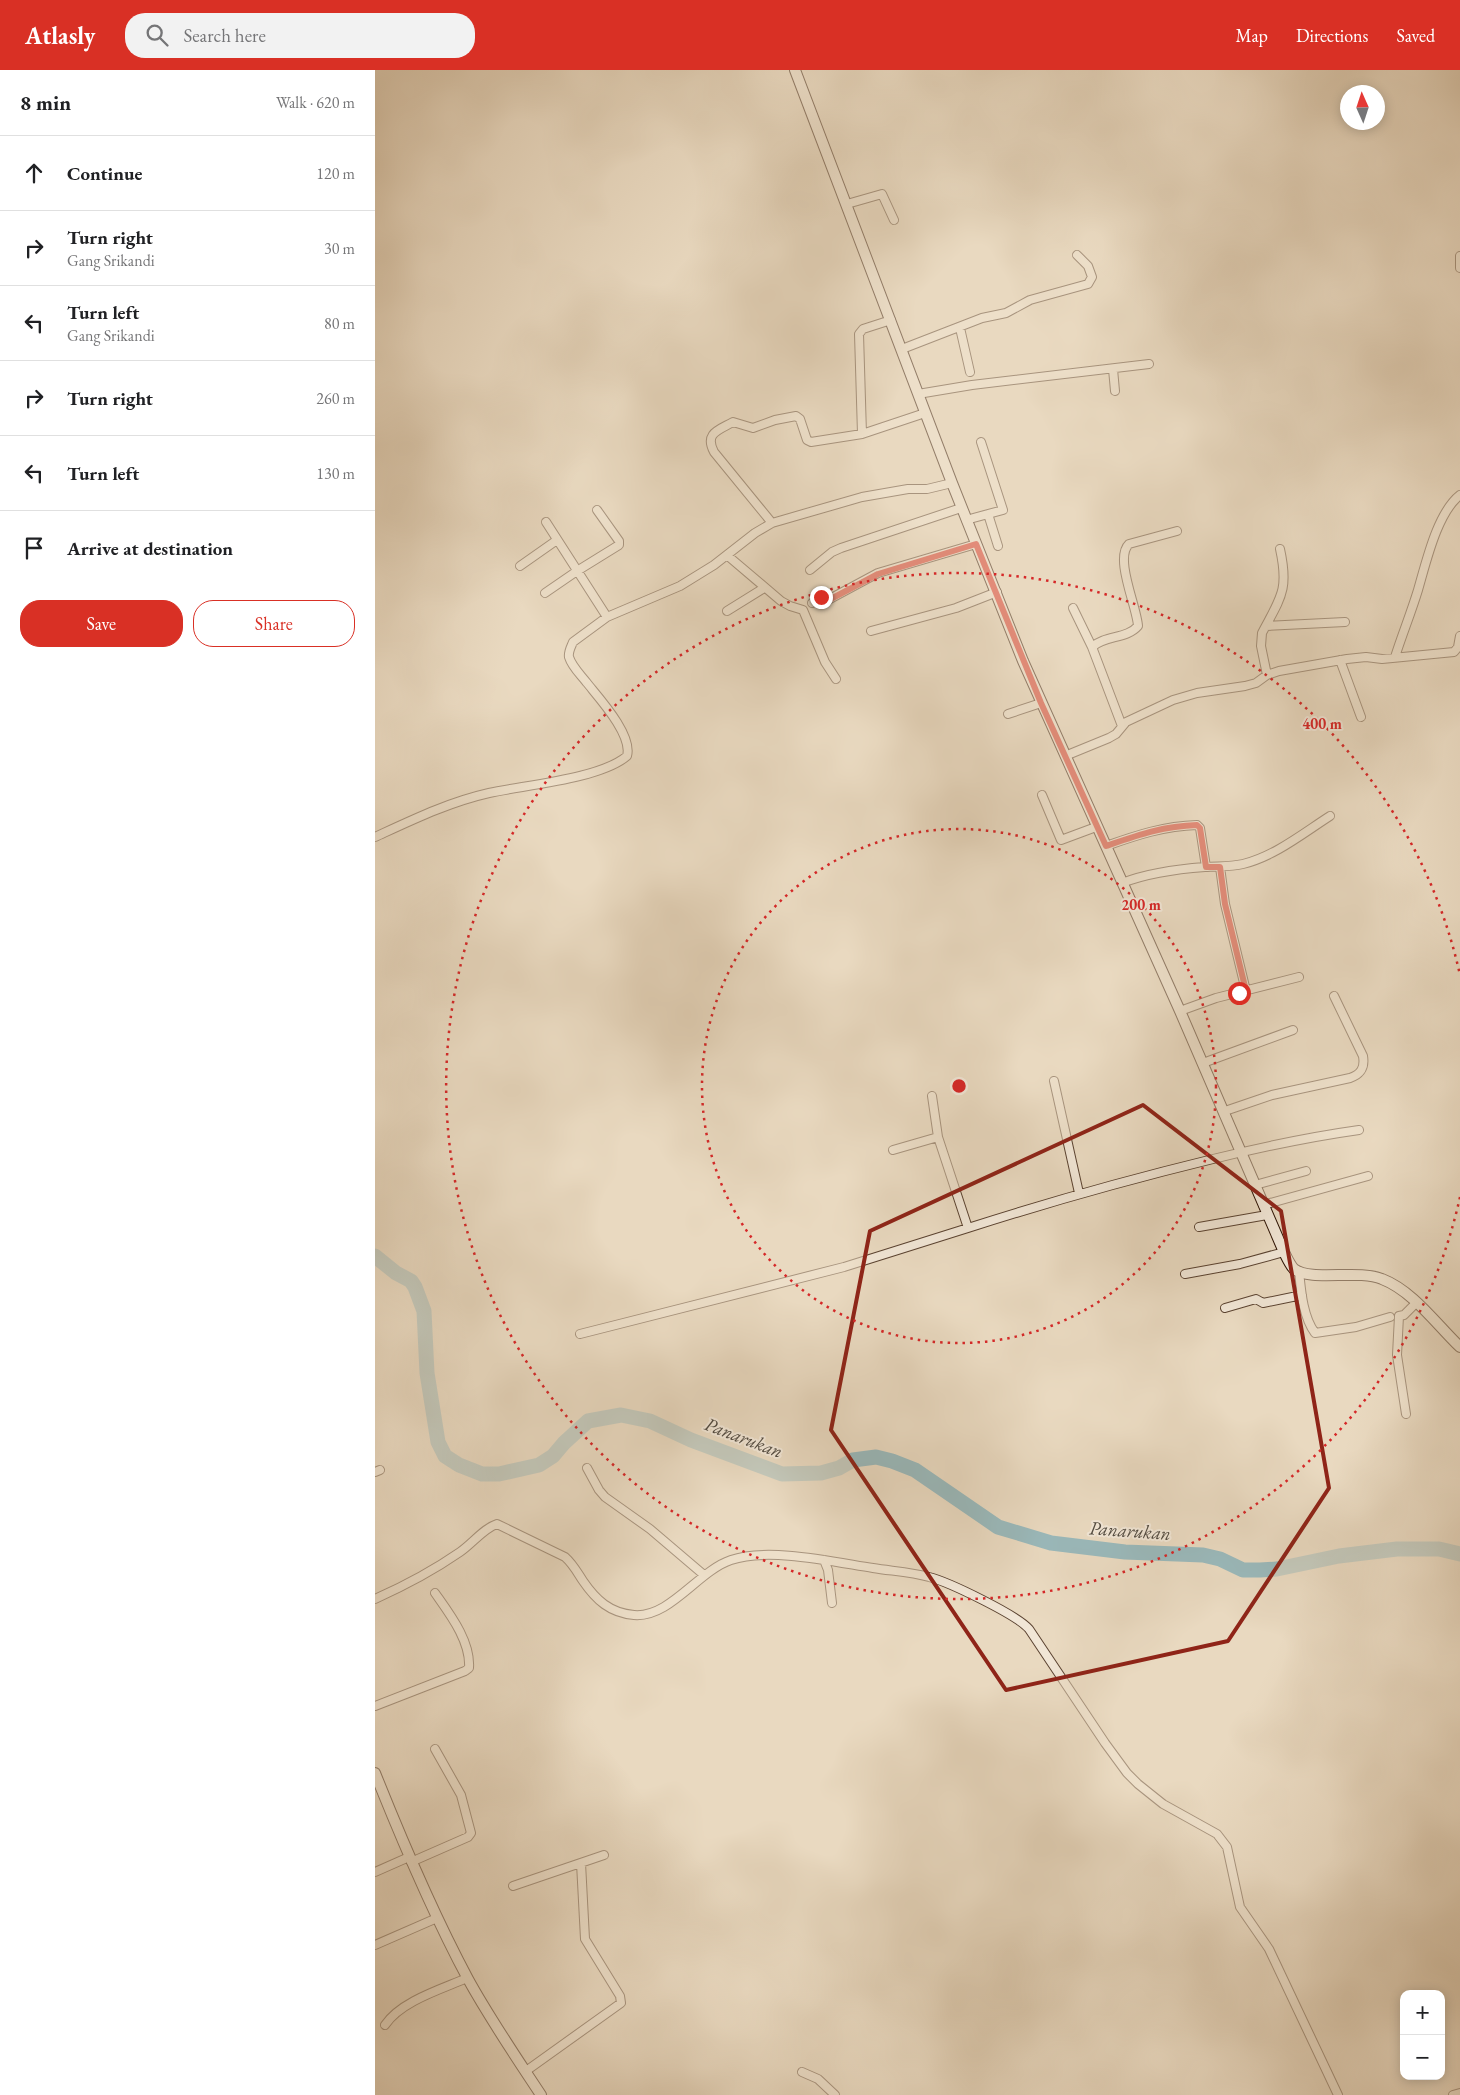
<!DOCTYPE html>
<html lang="en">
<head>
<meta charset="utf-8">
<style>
	body { margin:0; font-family:"EB Garamond",serif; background:#f2f2f2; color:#202124 }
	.controls { position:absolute; right:15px; bottom:15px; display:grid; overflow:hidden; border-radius:10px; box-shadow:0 2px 12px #0003 }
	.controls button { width:45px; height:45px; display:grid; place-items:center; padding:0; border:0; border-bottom:1px solid #e0e0e0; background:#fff; color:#202124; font:25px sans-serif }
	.compass { position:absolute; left:965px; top:15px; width:45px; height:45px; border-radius:50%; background:#fff; box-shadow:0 2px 12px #0003; rotate:357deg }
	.stop { position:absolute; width:15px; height:15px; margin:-11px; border:4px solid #d93025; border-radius:50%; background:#fff }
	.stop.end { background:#d93025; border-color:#fff; box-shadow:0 1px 5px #0008 }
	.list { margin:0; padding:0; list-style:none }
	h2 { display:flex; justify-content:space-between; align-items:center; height:65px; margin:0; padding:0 20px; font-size:21px }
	h2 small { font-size:16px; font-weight:400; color:#757577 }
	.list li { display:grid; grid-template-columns:32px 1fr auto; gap:15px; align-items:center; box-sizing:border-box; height:75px; padding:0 20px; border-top:1px solid #e0e0e0 }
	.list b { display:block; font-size:19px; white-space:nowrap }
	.list p { margin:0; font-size:16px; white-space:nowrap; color:#757577 }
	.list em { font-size:16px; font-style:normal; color:#757577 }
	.actions { display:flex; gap:10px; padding:15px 20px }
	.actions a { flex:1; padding:11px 0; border:1px solid #d93025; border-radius:20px; text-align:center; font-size:18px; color:#d93025 }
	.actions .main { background:#d93025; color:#fff }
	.icon { flex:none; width:28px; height:28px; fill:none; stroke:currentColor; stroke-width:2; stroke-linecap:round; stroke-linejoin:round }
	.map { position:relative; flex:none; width:1085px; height:2025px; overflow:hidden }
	header { display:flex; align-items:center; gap:30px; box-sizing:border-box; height:70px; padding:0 25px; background:#d93025; color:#fff }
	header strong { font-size:24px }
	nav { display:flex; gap:28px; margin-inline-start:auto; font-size:18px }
	.search { width:350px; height:45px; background:#f2f2f2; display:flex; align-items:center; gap:12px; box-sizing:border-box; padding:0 18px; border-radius:20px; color:#757577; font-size:19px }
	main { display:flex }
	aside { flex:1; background:#fff }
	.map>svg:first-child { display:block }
</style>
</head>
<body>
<header>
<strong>Atlasly</strong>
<div class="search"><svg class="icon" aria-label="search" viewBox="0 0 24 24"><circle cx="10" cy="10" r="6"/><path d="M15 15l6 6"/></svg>Search here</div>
<nav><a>Map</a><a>Directions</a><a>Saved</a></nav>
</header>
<main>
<aside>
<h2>8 min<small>Walk · 620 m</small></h2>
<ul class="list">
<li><svg class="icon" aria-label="ahead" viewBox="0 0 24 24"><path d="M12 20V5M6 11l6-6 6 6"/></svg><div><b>Continue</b></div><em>120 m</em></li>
<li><svg class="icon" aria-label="right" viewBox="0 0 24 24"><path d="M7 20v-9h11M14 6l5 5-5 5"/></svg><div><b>Turn right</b><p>Gang Srikandi</p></div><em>30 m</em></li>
<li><svg class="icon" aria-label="left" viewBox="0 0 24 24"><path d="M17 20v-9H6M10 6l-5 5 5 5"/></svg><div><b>Turn left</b><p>Gang Srikandi</p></div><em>80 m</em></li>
<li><svg class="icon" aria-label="right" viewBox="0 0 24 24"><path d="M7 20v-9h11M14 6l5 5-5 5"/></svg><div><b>Turn right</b></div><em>260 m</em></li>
<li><svg class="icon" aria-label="left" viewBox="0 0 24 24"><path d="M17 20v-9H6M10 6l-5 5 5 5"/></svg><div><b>Turn left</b></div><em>130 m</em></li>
<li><svg class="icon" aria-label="arrive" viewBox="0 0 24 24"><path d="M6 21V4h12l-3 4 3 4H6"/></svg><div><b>Arrive at destination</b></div></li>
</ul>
<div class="actions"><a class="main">Save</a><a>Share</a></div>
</aside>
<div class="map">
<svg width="1085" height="2025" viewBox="0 0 1085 2025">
	<rect width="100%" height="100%" fill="#e9d9c0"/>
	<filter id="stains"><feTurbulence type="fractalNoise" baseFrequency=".004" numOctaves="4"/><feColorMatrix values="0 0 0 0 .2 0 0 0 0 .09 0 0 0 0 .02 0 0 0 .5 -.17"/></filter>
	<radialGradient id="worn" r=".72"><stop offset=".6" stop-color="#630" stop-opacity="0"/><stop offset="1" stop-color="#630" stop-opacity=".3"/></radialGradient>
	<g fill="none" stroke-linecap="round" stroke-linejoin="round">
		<!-- river -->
		<path stroke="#9ab9bb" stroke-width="15" d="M0 1186 21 1203 36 1211 40 1217 49 1241 52 1303 63 1372 70 1386 84 1395 107 1404H124L164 1395 178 1386 189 1373 213 1351 246 1345 275 1351 316 1370 407 1404 446 1403 464 1398 478 1390 501 1387 517 1391 540 1400 623 1457 676 1473 750 1482 828 1485 845 1489 868 1500H885L902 1499 964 1486 1022 1479H1064L1085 1484"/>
		<defs>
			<path id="street" d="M472 134 507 124 519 150
				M1085 186V198
				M585 258 595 302
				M527 279 607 248 631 243 655 230 713 214 717 207 713 196 702 185
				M738 299 740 321
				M543 324 597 315 774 294
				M487 364 484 264 488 259 516 250
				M613 444 623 476
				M591 450 628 440 606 372
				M171 452 232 547
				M397 453 339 382C329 363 344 360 358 352L378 358 400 350 421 346 425 349 432 370 436 372 487 364 550 343
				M353 486 406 531 415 536 428 540 450 592 461 609
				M145 496 182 470
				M435 500 457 482 466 478 586 438
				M170 523 202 501 244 475V471L222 440
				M437 533 445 527 451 531 503 503 601 474
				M698 538 717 577
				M352 541 389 518
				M891 556 970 552
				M496 561 581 538 622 522
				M1020 587C1027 565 1036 543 1043 520 1051 493 1062 443 1085 425
				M965 590 986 647
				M892 605 886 576 887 563C906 527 914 520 905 479
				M633 644 666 633
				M747 656 717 577C730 565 752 569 763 556 762 537 739 488 754 474L802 461
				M690 686 734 668 741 664 751 652 798 630 822 623 870 616 881 613 892 605 904 601 972 589 991 587 1007 589 1079 582 1083 577 1085 566
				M667 725 686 770 721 757
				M0 767C37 750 74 732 114 723 150 715 225 709 252 686 258 665 224 628 212 613 206 605 197 597 194 587 193 582 196 577 198 572L232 547 305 516 339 495 380 463 397 453 487 427 533 419H552L577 413
				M731 776C762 765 789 756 822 755L825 758 831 797
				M845 797 850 834 871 921
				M747 813C773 803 802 799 830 797 843 796 855 797 868 794 900 786 927 764 955 746
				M805 941 841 928 924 907
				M828 993 918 960
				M679 1011 704 1123
				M557 1026 563 1067 593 1158C674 1132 756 1109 838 1089 887 1077 934 1067 984 1060
				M850 1041 897 1025 975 1008C986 1004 990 998 988 986L959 926
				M518 1080 563 1067
				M880 1115 931 1101
				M888 1135 993 1106
				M824 1157 892 1145
				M924 1201C926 1221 928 1247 940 1263L981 1257 1015 1247
				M810 1204 865 1194 909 1182
				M850 1238 881 1229 888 1233 927 1225
				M205 1264 469 1197 593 1158
				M1031 1344 1022 1285 1024 1246 1029 1245 1041 1233
				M212 1398 224 1420 230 1427 275 1459 329 1505
				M0 1402 5 1400
				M449 1490 453 1500 457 1533
				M0 1529C29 1516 59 1500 85 1482 97 1474 109 1458 122 1454L190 1487C198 1494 202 1502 208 1511 221 1530 235 1543 259 1545 295 1548 323 1501 356 1490 393 1477 459 1492 498 1498 516 1501 536 1502 554 1507 574 1512 642 1545 654 1559L730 1673 752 1703 763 1714 788 1734 842 1764 852 1777 865 1837 894 1879 963 2025
				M0 1636 90 1601 94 1598C96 1571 74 1543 60 1523
				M36 1792 93 1767 96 1763 86 1725 60 1679
				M0 1802 34 1787
				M138 1816 229 1785
				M0 1875 62 1848
				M10 1955C26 1931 67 1919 92 1908
				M151 2001 246 1933 245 1926 210 1869 206 1793
				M427 2002 443 2009 460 2025
				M1078 2025 1085 2023"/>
			<path id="secondary" d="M420 0 577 413 648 591 805 941 909 1182C912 1188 915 1195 919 1199 936 1212 983 1199 1007 1209 1038 1221 1061 1254 1085 1277
				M0 1703C28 1773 57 1842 93 1909 115 1949 141 1987 166 2025"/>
		</defs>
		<!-- street casing -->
		<use href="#street" stroke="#5a4230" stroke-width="10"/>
		<!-- secondary casing -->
		<use href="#secondary" stroke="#2b1000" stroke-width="12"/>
		<!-- street -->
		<use href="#street" stroke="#f1e6d6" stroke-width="8"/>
		<!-- secondary -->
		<use href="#secondary" stroke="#f1e6d6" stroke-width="10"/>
	</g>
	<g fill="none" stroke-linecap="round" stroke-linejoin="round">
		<!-- route -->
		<path stroke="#d93025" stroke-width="6" d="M446 527 449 531H452L503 504 601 474 666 633 731 776C763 765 788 756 822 755L825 758 831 797H845L850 834 871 921 864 923"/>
	</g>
	<!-- marked area -->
	<path d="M0 0H1085V2025H0ZM768 1035 906 1141 954 1418 853 1571 631 1620 456 1360 495 1161Z" fill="#e9d9c0" fill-opacity=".55" fill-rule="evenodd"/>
	<path fill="none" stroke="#8f2418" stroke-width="4" stroke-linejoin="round" d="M768 1035 906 1141 954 1418 853 1571 631 1620 456 1360 495 1161Z"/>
	<!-- distance rings -->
	<g fill="none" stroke="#d62828" stroke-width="2.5" stroke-dasharray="2.5 5">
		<circle cx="584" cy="1016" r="257"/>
		<path d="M1085 1127A513 513 0 1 1 1085 905"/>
	</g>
	<g text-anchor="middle" stroke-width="4" stroke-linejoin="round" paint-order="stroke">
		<!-- water labels -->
		<g font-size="19" font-style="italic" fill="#524b41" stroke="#f1e6d6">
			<text transform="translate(369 1367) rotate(21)" y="7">Panarukan</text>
			<text transform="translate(755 1460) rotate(4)" y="7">Panarukan</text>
		</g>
	</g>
	<circle cx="584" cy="1016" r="8" fill="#d62828" stroke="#f1e6d6" stroke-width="2.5"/>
	<g font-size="15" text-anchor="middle" font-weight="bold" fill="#d62828" stroke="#f1e6d6" stroke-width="4" stroke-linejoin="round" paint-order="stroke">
		<text x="947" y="659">400 m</text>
		<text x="766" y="840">200 m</text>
	</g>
	<rect width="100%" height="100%" filter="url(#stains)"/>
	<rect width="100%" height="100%" fill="url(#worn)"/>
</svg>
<div class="controls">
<button>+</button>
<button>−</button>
</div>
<svg class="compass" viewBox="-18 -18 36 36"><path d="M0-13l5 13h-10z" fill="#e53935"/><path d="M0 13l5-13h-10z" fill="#757577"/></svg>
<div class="stop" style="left:864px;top:923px"></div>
<div class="stop end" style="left:446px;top:527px"></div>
</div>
</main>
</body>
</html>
